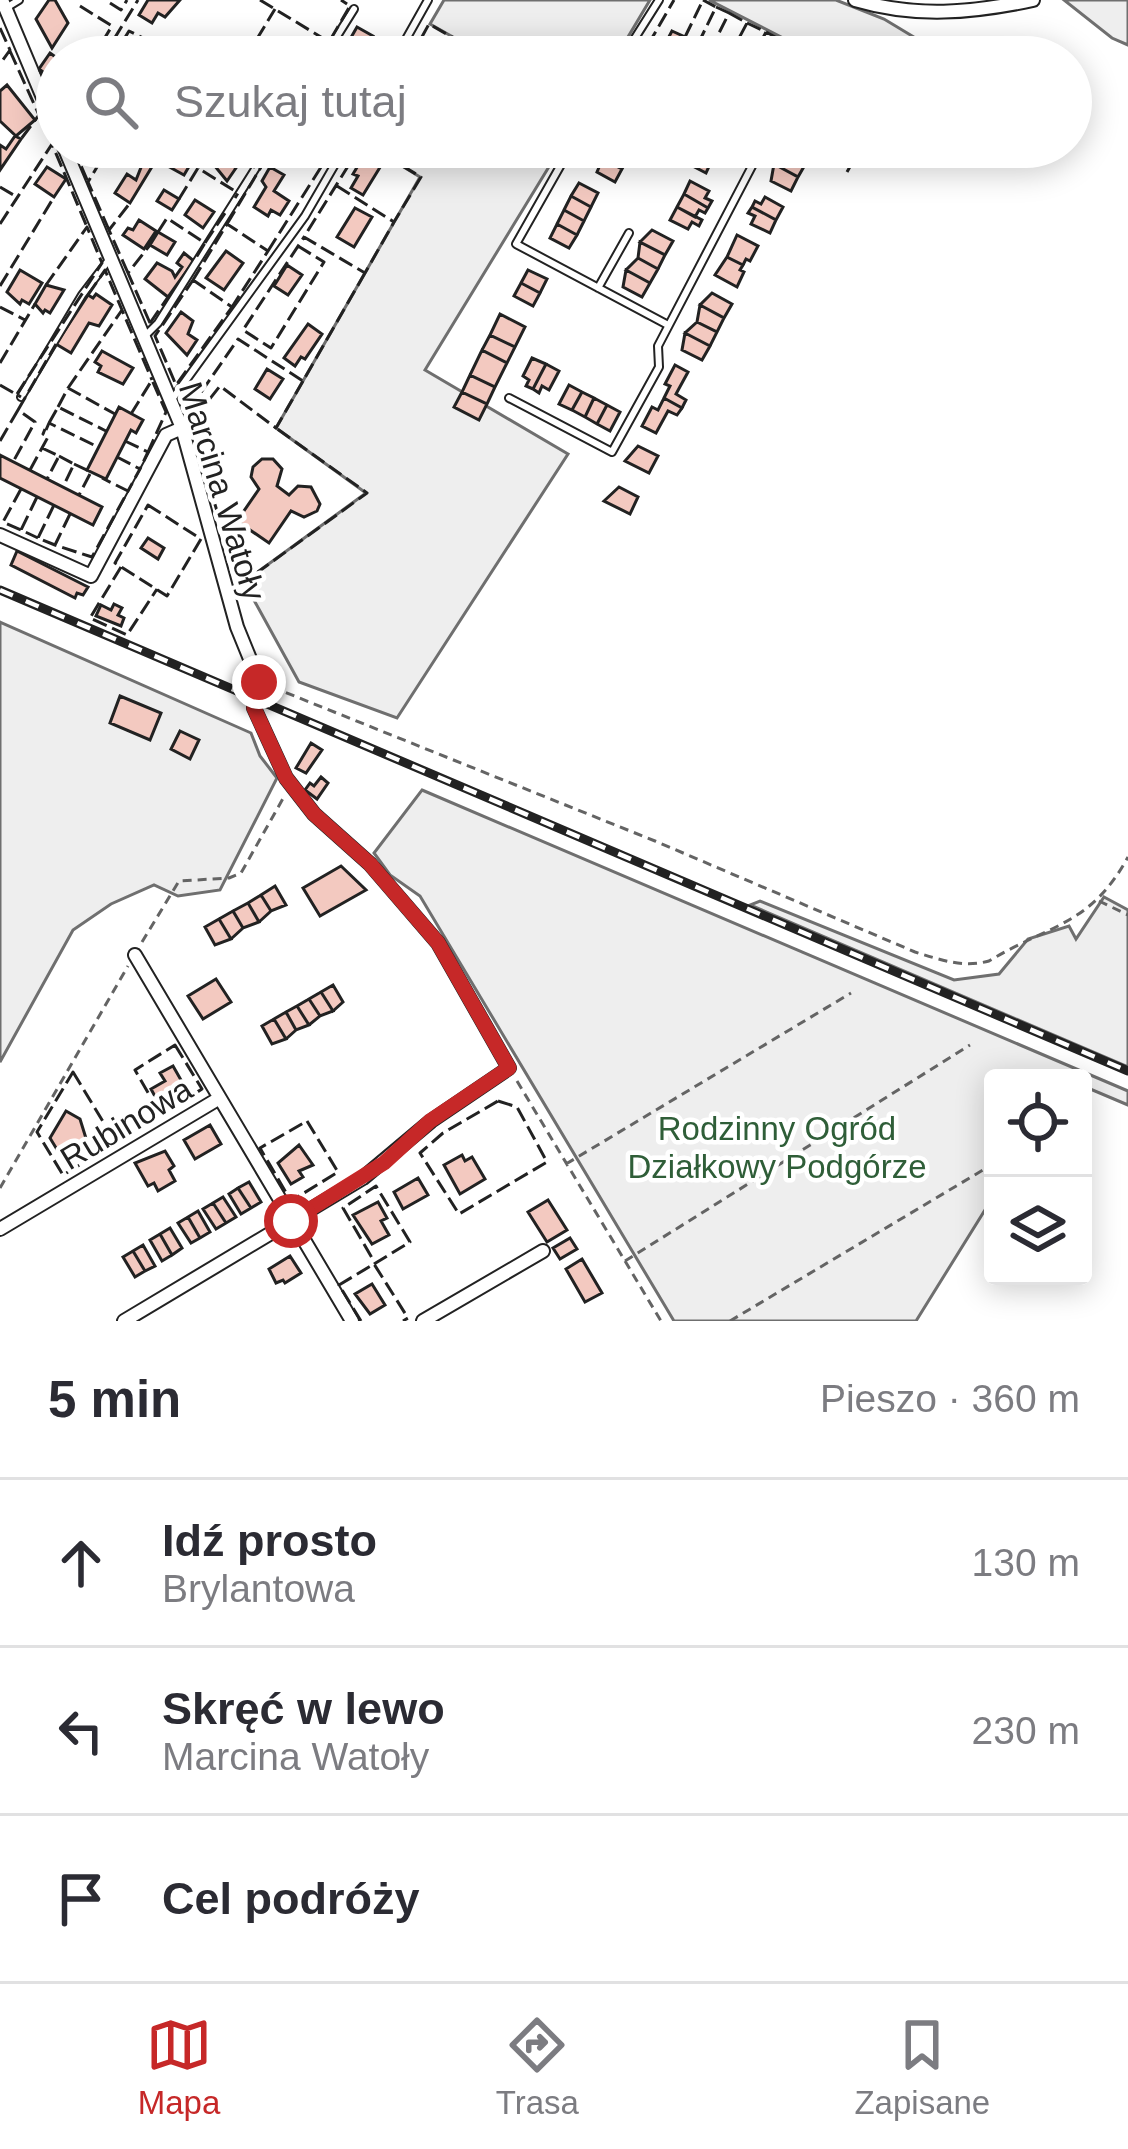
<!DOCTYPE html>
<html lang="pl">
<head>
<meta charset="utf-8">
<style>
	body { margin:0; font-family:Arial,sans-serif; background:#f2f2f3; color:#2b2b33 }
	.controls { position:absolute; right:36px; bottom:36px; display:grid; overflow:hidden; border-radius:12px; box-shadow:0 6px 30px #0003 }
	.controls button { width:108px; height:108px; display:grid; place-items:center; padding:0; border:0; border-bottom:3px solid #e1e1e2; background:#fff; color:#2b2b33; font:60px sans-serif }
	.stop { position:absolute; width:36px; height:36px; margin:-27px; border:9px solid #c62828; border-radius:50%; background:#fff }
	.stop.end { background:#c62828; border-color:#fff; box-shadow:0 3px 12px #0008 }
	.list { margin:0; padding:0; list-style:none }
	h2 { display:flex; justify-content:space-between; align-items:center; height:156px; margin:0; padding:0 48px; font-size:51px }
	h2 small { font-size:39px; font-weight:400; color:#7c7c81 }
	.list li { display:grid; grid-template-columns:78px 1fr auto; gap:36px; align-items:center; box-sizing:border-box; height:168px; padding:0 48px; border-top:3px solid #e1e1e2 }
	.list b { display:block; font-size:45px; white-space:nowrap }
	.list p { margin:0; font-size:39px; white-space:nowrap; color:#7c7c81 }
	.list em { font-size:39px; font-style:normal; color:#7c7c81 }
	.icon { flex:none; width:66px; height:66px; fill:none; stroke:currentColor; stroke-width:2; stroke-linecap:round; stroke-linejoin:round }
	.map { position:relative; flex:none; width:1128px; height:1321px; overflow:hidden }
	.search { position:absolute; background:#fff; box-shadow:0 6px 30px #0003; left:36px; right:36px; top:36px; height:132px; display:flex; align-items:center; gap:30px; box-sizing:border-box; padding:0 42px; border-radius:66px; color:#7c7c81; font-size:45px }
	.sheet { height:660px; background:#fff }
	nav { display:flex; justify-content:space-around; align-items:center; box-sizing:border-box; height:168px; border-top:3px solid #e1e1e2; background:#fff; font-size:33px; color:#7c7c81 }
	nav a { display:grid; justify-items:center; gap:6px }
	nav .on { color:#c62828 }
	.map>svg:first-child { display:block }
</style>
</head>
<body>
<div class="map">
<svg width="1128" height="1321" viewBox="0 0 1128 1321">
	<rect width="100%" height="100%" fill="#fff"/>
	<!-- green -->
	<path fill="#eee" stroke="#6f6f6f" stroke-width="3" d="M444 0H650L616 57H471L474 49 430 24Z
		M709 0H836L884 19 927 45 919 57H820Z
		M1064 0H1128V45L1112 38Z
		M371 147H561L425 370 568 454 397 718 299 682 244 582 366 493 276 428 420 177Z
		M0 622 251 733 260 756 277 778 220 890 178 896 154 885 111 904 73 930 0 1062Z
		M422 790 1128 1091V1105L1083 1086V1078H993V1197L916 1321H674L420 896 390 875 374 853Z
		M1104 897 1128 910V1067L750 905 760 901 954 980 999 974 1028 939 1069 926 1076 939Z"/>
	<!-- building -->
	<path fill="#f3c9c0" stroke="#222" stroke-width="3" d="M49 0H55L68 23 52 48 36 19Z
		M148 0H180L165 17 158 13 152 23 139 15Z
		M357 27 373 36 365 50 373 57H361L345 48Z
		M672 31 685 37 674 57H667L670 51 663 48Z
		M685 37 698 44 691 57H674Z
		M50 53 57 58V82L39 69Z
		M7 85 35 120 16 136 0 121V91Z
		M15 136 21 139 0 170V145L6 149Z
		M174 147 194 158 184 175 164 164Z
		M611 147 629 156 622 169 597 156 600 149 607 153Z
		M688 147 712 160 706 173 687 163 690 156 684 152Z
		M786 152 806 163 798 177 774 164Z
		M365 154 382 164 363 195 351 188 358 176 353 174Z
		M597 156 622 169 615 182 597 172 600 165 594 162Z
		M220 157 236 168 227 181 214 165Z
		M144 160 153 165 130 203 115 193 127 174 136 180Z
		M774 164 798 177 791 191 771 181Z
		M47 167 66 179 54 197 35 184Z
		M270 167 284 175 274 191 289 201 280 215 271 210 268 216 254 207 266 187 262 181Z
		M690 181 709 191 705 198 712 201 708 208 684 194Z
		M579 183 598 193 591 207 571 196Z
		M164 190 179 199 172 210 157 201Z
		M684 194 708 208 705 213 699 210 695 217 677 207Z
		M571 196 591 207 584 221 564 210Z
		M765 197 783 207 776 220 752 207 755 201 761 204Z
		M195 200 214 212 203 228 185 215Z
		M677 207 702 220 699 226 692 222 688 229 670 220Z
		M752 207 776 220 770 233 751 224 755 216 748 213Z
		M355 208 372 217 354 247 337 237Z
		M564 210 584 221 577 235 557 224Z
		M139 220 156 231 144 249 123 235 128 228 133 230Z
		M557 224 577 235 569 248 550 238Z
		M652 230 673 241 665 255 640 242Z
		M158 232 175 242 167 255 150 245Z
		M737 235 758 246 750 261 746 259 743 265 727 257Z
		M640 242 665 255 658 269 638 258Z
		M226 251 243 263 224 290 206 278Z
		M184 253 194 261 168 297 145 279 157 263 172 271 175 277 182 267 177 263Z
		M727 257 743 265 740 270 744 272 737 287 715 275Z
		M638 258 658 269 650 283 626 270Z
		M287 265 302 275 288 295 274 286Z
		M20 270 42 283 29 304 22 300 20 304 7 292Z
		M528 270 547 279 540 293 521 283Z
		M626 270 650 283 642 297 623 287Z
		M521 283 540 293 533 306 514 296Z
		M46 285 64 290 50 313 45 310 43 313 35 304Z
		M712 293 732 304 724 318 700 305Z
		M96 294 112 305 99 326 89 323 71 353 56 344 88 295 93 298Z
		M700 305 724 318 717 332 697 322Z
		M181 312 193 321 188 334 197 340 187 355 166 333Z
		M500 314 525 327 515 347 490 335Z
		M697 322 717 332 710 346 685 333Z
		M308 324 322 334 305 359 301 357 295 366 284 358Z
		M685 333 710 346 702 360 682 350Z
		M490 335 515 347 507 363 482 350Z
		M482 350 507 363 495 387 470 375Z
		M102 351 133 368 123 384 98 372 101 366 95 362Z
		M532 358 546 364 533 389 526 386 529 380 523 376Z
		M546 364 559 371 549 390 542 386 539 393 533 389Z
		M675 365 688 372 676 394 686 400 682 408 664 398 670 386 665 384Z
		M267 369 283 379 270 399 255 389Z
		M470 375 495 387 487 404 462 392Z
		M569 385 582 392 572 410 559 404Z
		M462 392 487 404 479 420 454 407Z
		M582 392 594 398 585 417 572 410Z
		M594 398 607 405 597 424 585 417Z
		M664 398 682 408 677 415 668 411 656 433 642 426 652 407 658 410Z
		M607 405 620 412 610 431 597 424Z
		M119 407 143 420 136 433 131 430 106 479 87 470Z
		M638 446 658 456 649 473 625 461Z
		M0 455 102 507 93 525 0 478Z
		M273 459 282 469 277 486 289 495 298 486 311 487 320 504 317 511 304 517 291 511 269 543 237 521 259 489 251 477 253 467 262 459Z
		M619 487 638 497 630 514 604 501Z
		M148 538 164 548 158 559 141 548Z
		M17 551 88 587 83 595 77 593 75 598 11 565Z
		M114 604 122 608 118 615 124 618 121 626 96 616 101 605 111 610Z
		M120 696 161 713 150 740 110 723Z
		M180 731 199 740 190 759 171 749Z
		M311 743 322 750 306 773 296 768Z
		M321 777 328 783 317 799 305 790 310 783 314 786Z
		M341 866 366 890 320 916 303 888Z
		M275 886 286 905 271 911 261 895Z
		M261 895 271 911 259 922 248 903Z
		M248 903 259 922 243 928 233 911Z
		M233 911 243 928 231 939 219 919Z
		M219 919 231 939 215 945 205 927Z
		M216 979 231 1002 203 1019 188 996Z
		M333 985 343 1002 333 1011 321 992Z
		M321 992 333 1011 320 1016 309 999Z
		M309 999 320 1016 309 1025 297 1006Z
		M297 1006 309 1025 296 1030 286 1012Z
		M286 1012 296 1030 286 1039 274 1019Z
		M274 1019 286 1039 272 1044 262 1026Z
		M173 1066 185 1087 157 1100 151 1089 165 1081 160 1073Z
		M66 1111 80 1119 89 1148 74 1152 64 1161 50 1138Z
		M210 1125 221 1144 195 1159 184 1140Z
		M299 1145 313 1165 299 1171 303 1177 291 1184 278 1163Z
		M165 1151 174 1166 169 1170 175 1181 158 1191 154 1183 148 1186 135 1163Z
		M462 1155 465 1161 472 1157 485 1179 460 1194 444 1165Z
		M418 1178 428 1195 403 1209 394 1192Z
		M249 1182 261 1202 251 1208 238 1188Z
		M238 1188 251 1208 241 1214 229 1194Z
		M223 1197 236 1217 226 1223 213 1203Z
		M548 1200 567 1230 547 1242 528 1212Z
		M378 1202 387 1218 381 1221 389 1235 372 1244 353 1215Z
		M213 1203 226 1223 216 1229 203 1209Z
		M198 1211 210 1232 200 1238 188 1217Z
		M188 1217 200 1238 191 1243 178 1223Z
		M170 1228 182 1248 172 1255 160 1234Z
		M160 1234 172 1255 162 1261 150 1240Z
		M570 1238 577 1249 560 1259 553 1248Z
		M143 1245 155 1266 145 1271 133 1251Z
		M133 1251 145 1271 135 1277 123 1257Z
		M290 1256 301 1273 285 1283 283 1280 276 1283 269 1269Z
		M582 1259 602 1293 585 1302 566 1269Z
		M372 1284 385 1305 370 1314 355 1294Z"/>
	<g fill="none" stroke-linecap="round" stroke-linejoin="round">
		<defs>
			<path id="lane" d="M6 8 19 0
				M628 49 644 57
				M324 57 354 9
				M396 57 428 0
				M623 57 659 0
				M571 147 516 244 668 325
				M598 288 629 233
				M146 335 158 323 269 147
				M21 397 82 295 108 261
				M173 398 305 216 345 147
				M509 398 612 452 659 367 658 346 762 147"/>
			<path id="street" d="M2 0 57 131
				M855 0C916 18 971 13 1033 0
				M64 147 182 428 237 627 259 681 254 708 286 778 314 814 370 864 438 943 509 1068 431 1121 363 1178 124 1321
				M0 535 91 576 166 435 182 428
				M135 955 352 1321
				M0 1229 218 1099
				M423 1321 543 1251"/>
		</defs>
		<!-- lane casing -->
		<use href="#lane" stroke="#222" stroke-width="10"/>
		<!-- street casing -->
		<use href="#street" stroke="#222" stroke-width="16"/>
		<!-- path -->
		<path stroke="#646464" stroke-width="3" stroke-dasharray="9 6" stroke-linecap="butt" d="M272 687 655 841 915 952C941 960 963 968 989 961 1052 923 1090 926 1128 857
			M1099 901 1128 915
			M142 942 179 881 229 878 241 873 285 795
			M517 1081 661 1321
			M566 1164 851 993
			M0 1188 128 966
			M625 1261 970 1045
			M730 1321 993 1164"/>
		<!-- lane -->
		<use href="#lane" stroke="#fff" stroke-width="6"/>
		<!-- street -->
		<use href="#street" stroke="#fff" stroke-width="12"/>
		<defs>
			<path id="rail" d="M0 590 1128 1071"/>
		</defs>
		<!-- rail casing -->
		<use href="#rail" stroke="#222" stroke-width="9"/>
		<!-- rail -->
		<use href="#rail" stroke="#fff" stroke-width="4.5" stroke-dasharray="14" stroke-linecap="butt"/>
		<!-- fence -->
		<path stroke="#222" stroke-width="3" stroke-dasharray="15 6" stroke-linecap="butt" d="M260 0 329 42 350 6 341 0
			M110 3 121 10 127 0
			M80 6 112 26 93 57
			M729 13 747 23 729 57
			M747 23 766 32 753 57
			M0 28 10 50 0 64
			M766 32 779 39 770 57
			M685 37 703 0
			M779 39 792 47 787 57
			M698 44 716 7 703 0
			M792 47 809 57
			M10 51 39 115 21 139
			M710 51 729 13 716 7
			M103 57 138 0
			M113 57 129 31 167 50
			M163 57 167 50 178 57
			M246 57 275 9
			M411 57 429 24 473 49 469 57
			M658 57 645 50 674 0
			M39 69 57 104
			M73 147 88 182
			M360 147 304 237 365 273 394 222
			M323 164 333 147
			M153 165 165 147
			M198 168 211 147
			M253 168 265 147
			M847 172 861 147
			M337 186 394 222 421 177 371 147
			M0 187 17 197
			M179 199 198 168 238 193 235 198
			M0 224 52 144 87 227
			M227 224 273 147
			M109 230 88 182 109 147
			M158 232 167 218 205 243 194 261
			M205 243 225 213
			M298 246 324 262 271 348 243 330 304 237
			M268 251 323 164 294 147
			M128 273 109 230 130 203
			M193 280 232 307 176 385 155 336Z
			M193 280 227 224 268 251 232 307
			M0 286 54 197
			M88 295 105 270 122 310
			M0 307 25 320
			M150 323 128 273 150 245
			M150 323 168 297
			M0 363 35 304
			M303 381 276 428 220 386 190 424 186 414 238 339 303 381 365 273
			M0 385 21 397
			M68 388 122 310 152 380
			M17 394 102 263 87 227 46 285
			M58 407 68 388 115 414
			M18 410 56 344
			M131 414 152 380 166 412 148 452
			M49 423 58 407 106 431
			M190 424 240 585 367 493 276 428
			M46 430 49 423 98 447
			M0 441 18 410 35 422 13 462
			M125 441 148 452 140 469
			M42 448 59 456 47 479
			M59 456 74 464 63 487
			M117 457 140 469 128 491
			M74 464 91 472 79 495
			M30 470 48 437 43 434 45 429
			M21 489 3 522 21 530
			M37 497 21 530 38 538
			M54 505 38 538 55 545
			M148 505 201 539 167 596 115 563Z
			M70 514 55 545 92 557 128 491 102 478
			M121 567 90 618 127 635 157 589
			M175 1045 202 1089 161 1115 135 1070Z
			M73 1072 116 1143 63 1175 37 1132Z
			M498 1101 517 1107 547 1162 459 1214 420 1153 443 1133Z
			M307 1121 338 1172 291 1201 260 1148Z
			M374 1264 410 1242 376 1186 343 1208 375 1263
			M361 1321 339 1285 374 1264 408 1318 403 1321"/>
	</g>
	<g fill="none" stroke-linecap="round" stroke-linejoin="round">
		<!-- route -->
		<path stroke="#c62828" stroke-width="15" d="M259 682 254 708 286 778 314 814 370 864 438 943 509 1068 430 1121 384 1163 291 1221"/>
	</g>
	<g text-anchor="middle" stroke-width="9" stroke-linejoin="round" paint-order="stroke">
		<!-- street labels -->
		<g font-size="33" fill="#222" stroke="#fff">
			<text transform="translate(223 491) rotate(73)" y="12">Marcina Watoły</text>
			<text transform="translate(126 1123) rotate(-31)" y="12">Rubinowa</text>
		</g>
		<!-- park labels -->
		<g font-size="33" fill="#2f5e38" stroke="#fff">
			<text x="777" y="1140">Rodzinny Ogród<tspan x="777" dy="38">Działkowy Podgórze</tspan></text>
		</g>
	</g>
</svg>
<div class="controls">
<button><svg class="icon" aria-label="locate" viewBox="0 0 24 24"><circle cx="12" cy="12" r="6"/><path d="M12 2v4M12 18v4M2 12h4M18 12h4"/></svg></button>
<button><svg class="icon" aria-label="layers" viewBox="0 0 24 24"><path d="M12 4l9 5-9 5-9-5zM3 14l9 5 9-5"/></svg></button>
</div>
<div class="stop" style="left:291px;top:1221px"></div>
<div class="stop end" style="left:259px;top:682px"></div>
<div class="search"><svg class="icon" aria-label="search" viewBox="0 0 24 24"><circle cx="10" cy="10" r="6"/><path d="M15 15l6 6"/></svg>Szukaj tutaj</div>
</div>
<section class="sheet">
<h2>5 min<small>Pieszo · 360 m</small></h2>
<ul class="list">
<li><svg class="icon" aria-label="ahead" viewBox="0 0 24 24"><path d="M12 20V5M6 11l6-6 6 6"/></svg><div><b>Idź prosto</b><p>Brylantowa</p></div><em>130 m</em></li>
<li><svg class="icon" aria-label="left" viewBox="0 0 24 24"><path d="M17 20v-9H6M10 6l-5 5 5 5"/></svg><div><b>Skręć w lewo</b><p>Marcina Watoły</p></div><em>230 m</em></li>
<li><svg class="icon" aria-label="arrive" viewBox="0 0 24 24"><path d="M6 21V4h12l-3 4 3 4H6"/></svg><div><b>Cel podróży</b></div></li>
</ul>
</section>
<nav>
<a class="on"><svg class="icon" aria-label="map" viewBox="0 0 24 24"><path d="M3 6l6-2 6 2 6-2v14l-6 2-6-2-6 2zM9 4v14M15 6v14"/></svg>Mapa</a>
<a><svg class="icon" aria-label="directions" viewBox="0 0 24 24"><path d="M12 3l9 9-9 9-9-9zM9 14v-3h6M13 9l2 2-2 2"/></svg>Trasa</a>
<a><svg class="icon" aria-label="saved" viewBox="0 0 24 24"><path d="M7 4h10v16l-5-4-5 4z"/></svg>Zapisane</a>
</nav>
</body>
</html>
